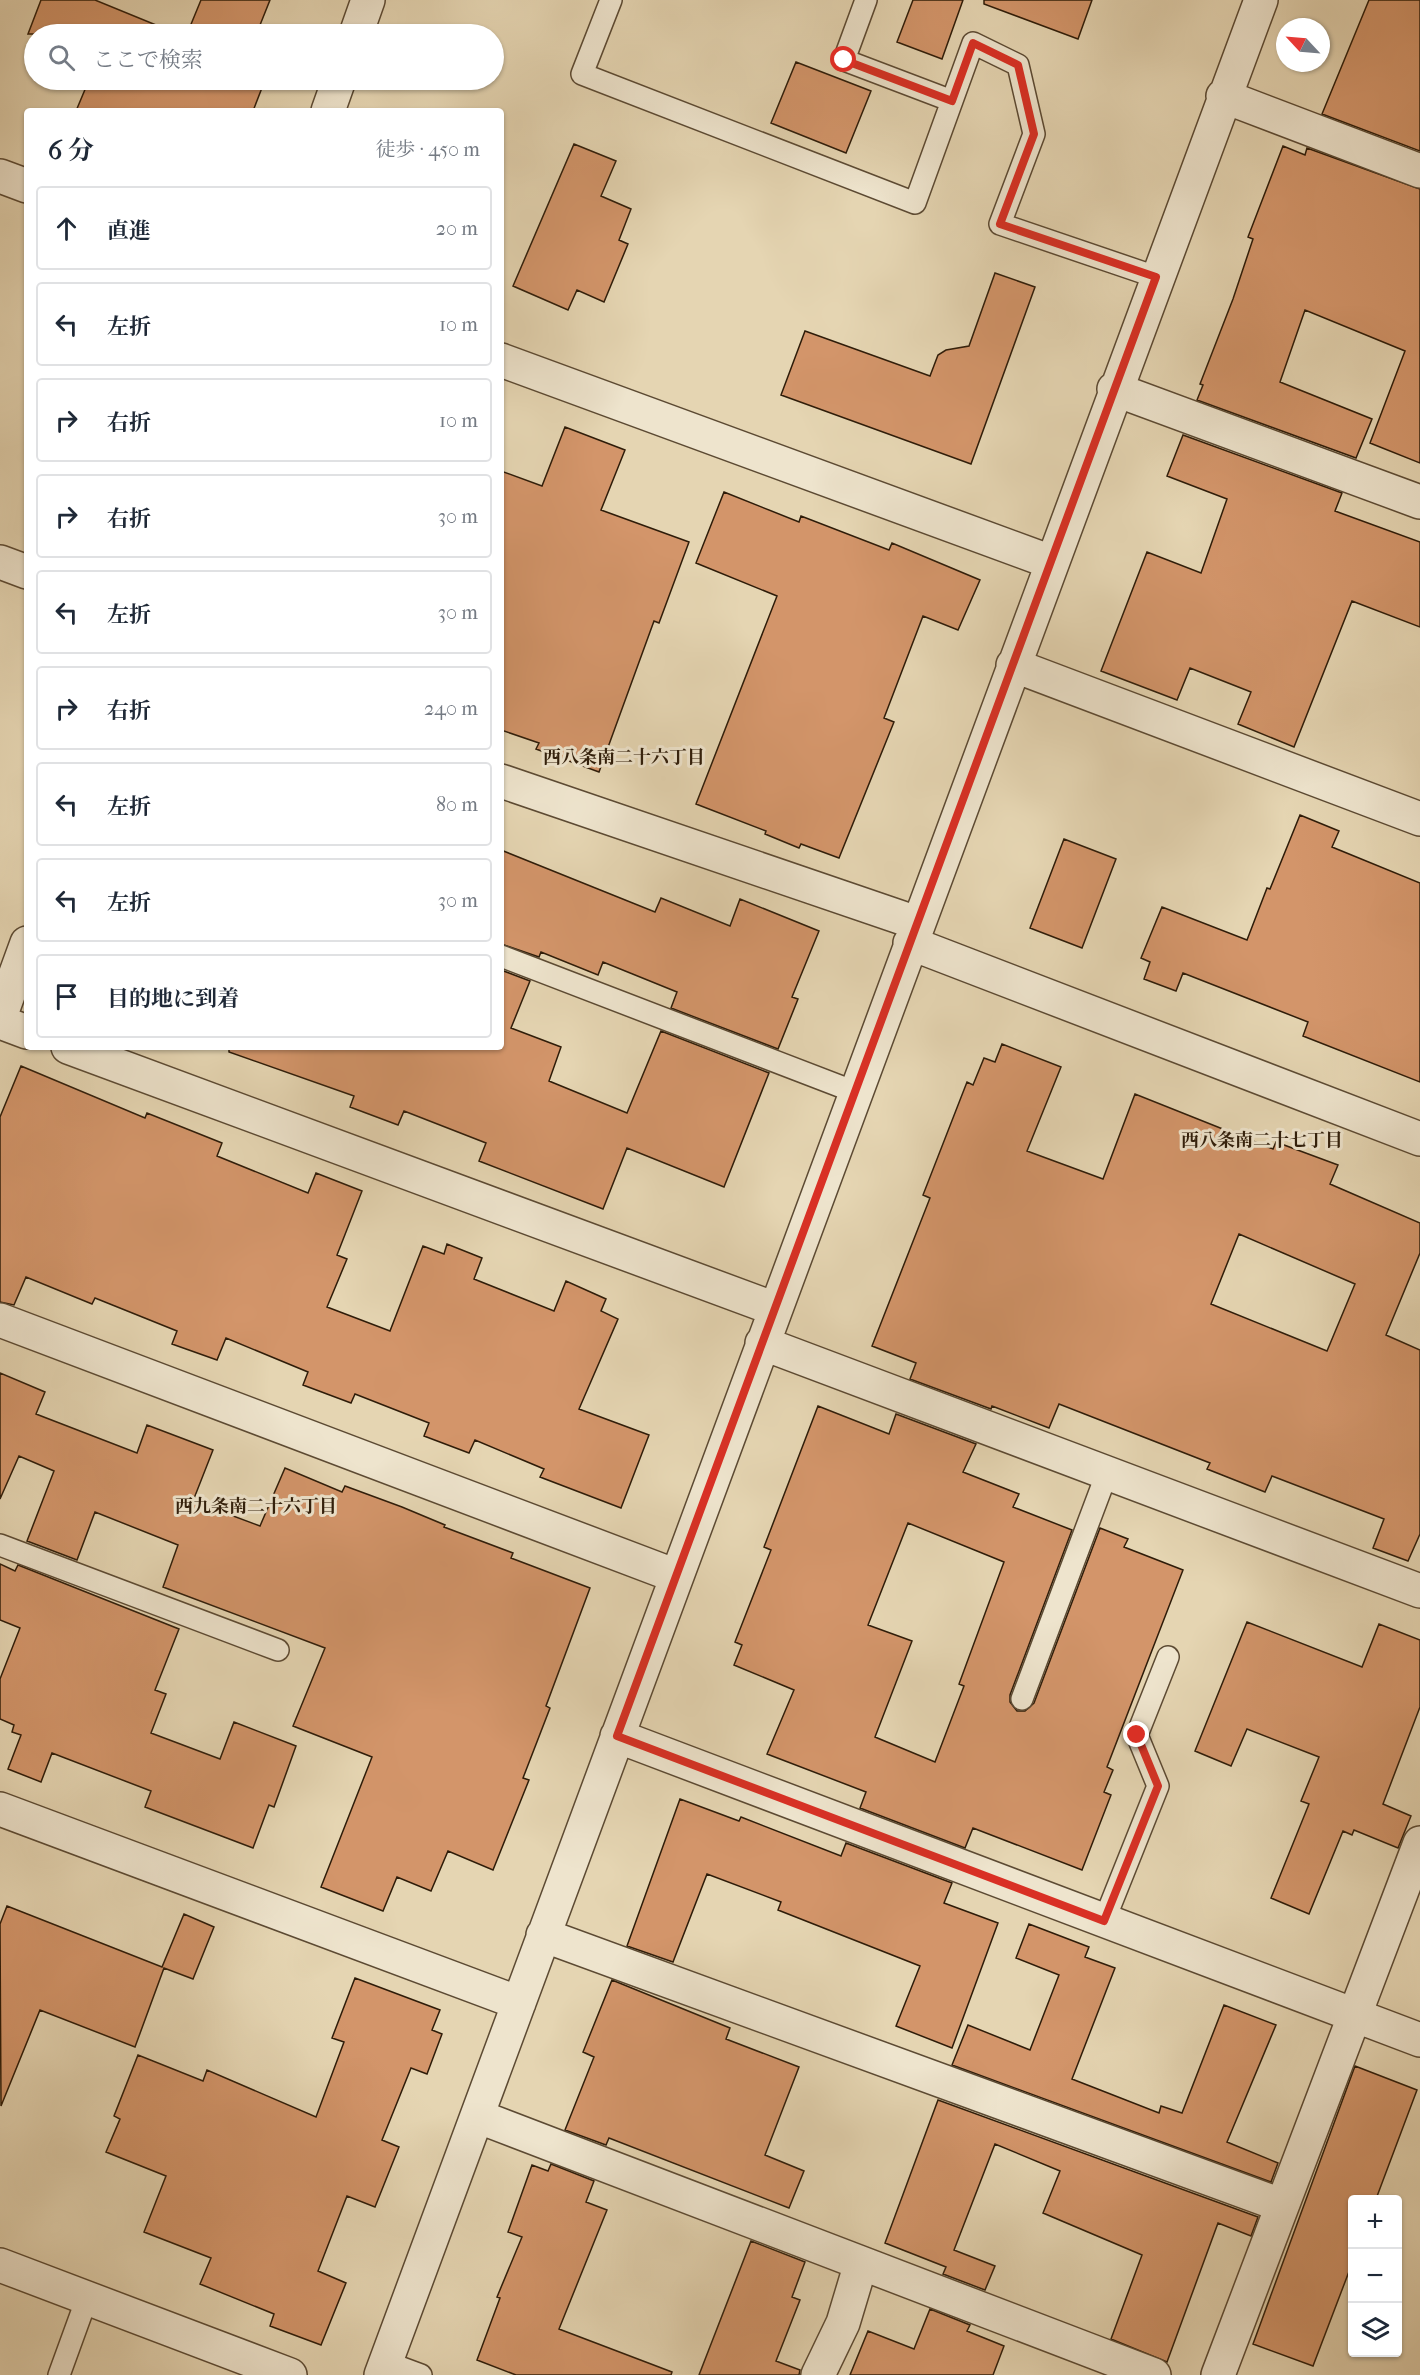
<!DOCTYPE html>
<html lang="ja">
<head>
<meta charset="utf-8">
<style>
	body { margin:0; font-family:"IM FELL French Canon","Noto Serif JP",serif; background:#f2f2f3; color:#1f2937 }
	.controls { position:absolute; right:18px; bottom:18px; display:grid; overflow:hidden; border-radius:6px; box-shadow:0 2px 4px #0004 }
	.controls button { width:54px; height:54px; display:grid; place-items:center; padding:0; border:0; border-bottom:2px solid #e0e1e3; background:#fff; color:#1f2937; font:30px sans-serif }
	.compass { position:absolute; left:1276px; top:18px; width:54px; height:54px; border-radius:50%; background:#fff; box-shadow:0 2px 4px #0004; rotate:296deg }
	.stop { position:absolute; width:18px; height:18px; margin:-14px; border:4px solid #d93025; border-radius:50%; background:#fff }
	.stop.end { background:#d93025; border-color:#fff; box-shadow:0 2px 6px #0008 }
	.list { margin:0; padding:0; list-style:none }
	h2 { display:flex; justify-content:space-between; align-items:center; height:78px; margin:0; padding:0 24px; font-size:26px }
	h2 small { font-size:20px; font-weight:400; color:#747a83 }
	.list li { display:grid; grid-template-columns:39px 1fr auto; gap:18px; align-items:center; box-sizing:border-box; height:84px; margin:0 12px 12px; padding:0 12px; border:2px solid #e0e1e3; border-radius:6px }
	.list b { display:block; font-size:22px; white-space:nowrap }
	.list em { font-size:20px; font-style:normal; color:#747a83 }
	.icon { flex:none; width:33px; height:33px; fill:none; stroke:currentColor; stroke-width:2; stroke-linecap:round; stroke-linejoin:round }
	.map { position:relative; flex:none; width:1420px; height:2375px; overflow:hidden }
	.search { position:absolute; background:#fff; box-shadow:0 2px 4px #0004; left:24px; top:24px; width:480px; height:66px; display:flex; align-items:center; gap:15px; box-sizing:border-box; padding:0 21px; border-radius:33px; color:#747a83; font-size:22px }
	.panel { position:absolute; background:#fff; box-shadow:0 2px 4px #0004; left:24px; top:108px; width:480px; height:942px; border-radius:6px }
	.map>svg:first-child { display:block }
</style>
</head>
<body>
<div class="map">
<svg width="1420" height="2375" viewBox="0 0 1420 2375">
	<rect width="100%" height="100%" fill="#e5d5b2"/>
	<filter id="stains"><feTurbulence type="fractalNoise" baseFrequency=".00333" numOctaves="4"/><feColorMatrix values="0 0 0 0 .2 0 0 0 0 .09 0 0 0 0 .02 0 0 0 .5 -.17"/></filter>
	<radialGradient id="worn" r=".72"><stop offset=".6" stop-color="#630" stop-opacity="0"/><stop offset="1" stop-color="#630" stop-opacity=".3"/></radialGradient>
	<!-- building -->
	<path fill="#d3956a" stroke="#2e1c09" stroke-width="1.5" fill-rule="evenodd" d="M41 0H95L178 34H28Z
		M201 0H270L260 25 282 34H187Z
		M913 0H963L942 59 897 42Z
		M984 0H1092L1078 39 984 4Z
		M1369 0H1420V151L1322 114Z
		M796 62 871 91 846 153 771 123Z
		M89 80H265L253 111H76Z
		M574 144 616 161 601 196 631 209 619 240 628 244 604 302 577 290 568 310 513 286Z
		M1283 146 1305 155 1307 148 1420 189V463L1370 443 1405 351 1305 310 1280 382 1372 419 1356 458 1197 400 1203 385 1200 384 1233 299 1253 239 1248 237Z
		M995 273 1035 287 971 464 781 395 805 331 930 376 938 355 946 350 969 346Z
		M565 427 625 450 601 510 689 542 659 623 654 621 599 772 536 749 539 743 501 730V471L542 486Z
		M1183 435 1342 493 1335 511 1420 542V627L1352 601 1294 747 1238 724 1251 692 1190 668 1177 700 1101 671 1147 552 1201 573 1227 499 1167 476Z
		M724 492 799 522 801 516 889 550 892 543 980 580 958 630 923 616 884 718 894 722 839 858 801 844 799 848 765 834 766 831 696 804 777 596 696 563Z
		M1300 815 1339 831 1332 847 1420 883V1082L1303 1036 1308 1022 1183 973 1176 991 1144 979 1150 962 1141 958 1162 907 1247 940 1267 888 1270 889Z
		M1064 839 1116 859 1082 948 1030 928Z
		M501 850 655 912 661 898 730 926 740 899 819 931 792 997 798 999 778 1049 671 1008 677 992 603 962 598 975 541 952 539 957 501 944Z
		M501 970 530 981 511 1028 561 1047 549 1081 627 1113 661 1031 769 1073 724 1187 627 1148 603 1209 479 1161 486 1143 404 1111 398 1125 350 1107 354 1096 229 1052V1047H501Z
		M1002 1044 1061 1067 1027 1151 1103 1179 1135 1094 1273 1149 1276 1142 1338 1165 1330 1184 1420 1223V1253L1386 1335 1420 1350V1534L1408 1561 1373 1548 1384 1519 1272 1476 1265 1492 1207 1469 1210 1463 1059 1404 1049 1428 992 1406 991 1409 910 1379 916 1363 872 1346 930 1198 923 1195 967 1082 973 1085 984 1058 995 1062ZM1239 1234 1355 1284 1327 1351 1211 1304Z
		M21 1066 145 1118 147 1113 222 1143 217 1156 308 1193 316 1173 362 1191 337 1255 347 1259 327 1307 390 1331 423 1246 444 1254 447 1244 482 1258 474 1279 554 1311 566 1281 606 1299 601 1311 618 1319 579 1409 649 1435 621 1508 540 1477 544 1469 475 1440 469 1453 424 1436 429 1423 355 1394 351 1403 303 1385 308 1372 226 1338 217 1360 172 1344 177 1331 95 1298 92 1304 26 1277 14 1305 0 1302V1117Z
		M0 1373 45 1392 36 1414 137 1453 147 1425 213 1450 193 1501 260 1526 285 1468 342 1492 345 1486 402 1507 445 1525 444 1527 513 1553 511 1558 590 1588 546 1706 550 1708 523 1778 529 1780 493 1870 448 1851 431 1891 397 1877 383 1911 321 1887 372 1757 293 1726 325 1648 163 1587 178 1545 95 1512 77 1560 27 1541 54 1471 19 1456 0 1499Z
		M818 1406 889 1434 896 1414 976 1444 963 1472 1019 1494 1013 1507 1072 1530 1010 1695V1702L1017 1711H1025L1034 1703 1100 1528 1128 1539 1124 1547 1183 1570 1107 1767 1113 1770 1104 1792 1111 1795 1082 1870 973 1828 965 1848 860 1808 866 1792 767 1754 794 1690 734 1665 742 1645 735 1642 771 1550 764 1547ZM908 1523 1004 1562 959 1684 964 1686 935 1762 875 1737 912 1641 868 1625Z
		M0 1564 15 1571 18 1565 179 1629 155 1690 166 1694 151 1733 220 1759 234 1722 296 1746 274 1807 269 1805 253 1848 145 1807 151 1791 52 1753 41 1782 8 1769 21 1735 12 1732 14 1725 0 1719V1679L20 1628 0 1620Z
		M1247 1622 1362 1667 1379 1624 1420 1640V1707L1383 1804 1411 1816 1398 1848 1354 1830 1352 1835 1343 1831 1309 1914 1271 1898 1309 1804 1301 1801 1319 1757 1247 1729 1231 1766 1195 1751Z
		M680 1799 739 1821 741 1817 841 1856 846 1843 952 1883 944 1903 998 1923 952 2048 896 2026 920 1966 778 1910 781 1902 707 1874 673 1962 627 1946Z
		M7 1906 162 1967 184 1914 214 1927 193 1979 164 1968 135 2047 40 2010 1 2106 0 1924Z
		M1029 1924 1089 1947 1085 1957 1115 1968 1072 2079 1159 2113 1161 2106 1182 2113 1224 2005 1276 2025 1227 2142 1278 2163 1271 2182 952 2065 968 2025 1030 2050 1059 1975 1016 1958Z
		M355 1978 440 2010 432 2030 442 2034 427 2074 411 2068 382 2140 399 2147 375 2207 347 2196 318 2271 346 2283 321 2345 270 2326 274 2314 200 2284 211 2258 144 2232 166 2176 106 2152 120 2119 114 2116 138 2055 203 2081 207 2070 316 2117 344 2042 332 2038Z
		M612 1980 730 2028 726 2039 799 2067 765 2155 804 2171 789 2208 609 2138 606 2145 565 2130 594 2057 583 2052Z
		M1355 2066 1417 2090 1376 2199H1353V2261L1313 2366 1253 2344Z
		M938 2100 1258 2217 1251 2236 1218 2223 1167 2362 1111 2339 1142 2255 1043 2213 1060 2171 995 2144 954 2250 995 2266 985 2290 943 2274 946 2267 885 2243Z
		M551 2164 594 2181 586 2202 607 2210 559 2329 672 2372 671 2375H516L477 2360 500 2298 497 2297 522 2237 508 2232 532 2165 548 2171Z
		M751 2241 805 2262 792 2297 800 2300 776 2361 800 2370 799 2375H699Z
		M930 2309 970 2325 967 2331 1004 2346 993 2375H850L868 2331 914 2349Z"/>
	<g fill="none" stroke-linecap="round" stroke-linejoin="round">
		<defs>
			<path id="lane" d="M611 0 582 74 915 203 973 43 1018 65 1034 134 1000 224 1156 277
				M866 0 844 60 952 101
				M501 956 855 1092
				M0 1545 278 1650
				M1022 1699 1107 1473
				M1104 1921 1158 1786 1137 1735 1168 1657
				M386 2362 421 2375
				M59 2375 87 2298"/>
			<path id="street" d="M356 34 368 0
				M1223 96 1420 171
				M328 111 339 80
				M0 176 27 186
				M501 360 1051 562
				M1114 389 1420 502
				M0 562 27 572
				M1013 665 1420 819
				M501 781 917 923
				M910 943 1420 1139
				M0 1017 27 943
				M0 1022 27 1032
				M68 1047 775 1309
				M0 1320 676 1576
				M762 1343 1420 1591
				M617 1736 1420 2040
				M0 1809 519 2003
				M543 1935 1281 2205
				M477 2116 1154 2375
				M0 2265 290 2375
				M381 2375 1261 0
				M818 2375 843 2323 861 2263
				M1218 2375 1420 1843"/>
		</defs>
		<!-- lane casing -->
		<use href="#lane" stroke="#5c4a33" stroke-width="24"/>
		<!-- street casing -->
		<use href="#street" stroke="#5c4a33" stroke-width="36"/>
		<!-- lane -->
		<use href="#lane" stroke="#eee4cd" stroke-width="21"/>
		<!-- street -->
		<use href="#street" stroke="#eee4cd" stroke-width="33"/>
	</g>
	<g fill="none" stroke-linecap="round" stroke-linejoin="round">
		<!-- route -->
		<path stroke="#d93025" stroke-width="8" d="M844 60 952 101 973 43 1018 65 1034 134 1000 224 1156 277 617 1736 1104 1921 1158 1786 1137 1735"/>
	</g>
	<g text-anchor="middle" stroke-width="6" stroke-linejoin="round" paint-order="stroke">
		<!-- neighbourhood labels -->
		<g font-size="18" font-weight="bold" fill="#2e1c09" stroke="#eee4cd">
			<text x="624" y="763">西八条南二十六丁目</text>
			<text x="1262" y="1146">西八条南二十七丁目</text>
			<text x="256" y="1512">西九条南二十六丁目</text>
		</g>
	</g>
	<rect width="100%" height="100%" filter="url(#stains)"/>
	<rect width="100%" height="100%" fill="url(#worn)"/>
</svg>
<div class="controls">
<button>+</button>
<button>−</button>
<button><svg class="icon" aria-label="layers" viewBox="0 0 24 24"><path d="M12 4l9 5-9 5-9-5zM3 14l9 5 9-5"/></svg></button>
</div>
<svg class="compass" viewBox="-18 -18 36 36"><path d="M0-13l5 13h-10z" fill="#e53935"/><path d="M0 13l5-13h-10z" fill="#747a83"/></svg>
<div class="stop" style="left:844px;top:60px"></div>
<div class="stop end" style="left:1137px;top:1735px"></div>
<div class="search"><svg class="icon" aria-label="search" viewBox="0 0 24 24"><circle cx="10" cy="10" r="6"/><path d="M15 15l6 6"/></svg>ここで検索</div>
<section class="panel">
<h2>6 分<small>徒歩 · 450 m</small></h2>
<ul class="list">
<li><svg class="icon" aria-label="ahead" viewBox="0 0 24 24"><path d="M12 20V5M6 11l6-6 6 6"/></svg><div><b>直進</b></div><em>20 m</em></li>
<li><svg class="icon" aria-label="left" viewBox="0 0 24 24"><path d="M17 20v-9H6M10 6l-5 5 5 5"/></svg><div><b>左折</b></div><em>10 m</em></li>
<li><svg class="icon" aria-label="right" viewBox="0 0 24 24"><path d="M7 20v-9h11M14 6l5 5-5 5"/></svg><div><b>右折</b></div><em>10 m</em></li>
<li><svg class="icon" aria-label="right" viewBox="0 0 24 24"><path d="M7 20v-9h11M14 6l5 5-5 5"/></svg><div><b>右折</b></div><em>30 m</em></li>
<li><svg class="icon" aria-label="left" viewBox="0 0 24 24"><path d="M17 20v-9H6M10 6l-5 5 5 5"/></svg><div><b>左折</b></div><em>30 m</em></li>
<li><svg class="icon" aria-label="right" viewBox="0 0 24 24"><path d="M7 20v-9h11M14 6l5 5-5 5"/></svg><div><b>右折</b></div><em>240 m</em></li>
<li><svg class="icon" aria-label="left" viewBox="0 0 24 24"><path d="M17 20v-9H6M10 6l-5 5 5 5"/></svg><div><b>左折</b></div><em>80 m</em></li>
<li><svg class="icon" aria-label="left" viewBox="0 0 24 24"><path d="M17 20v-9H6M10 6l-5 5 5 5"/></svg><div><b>左折</b></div><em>30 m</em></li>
<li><svg class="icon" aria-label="arrive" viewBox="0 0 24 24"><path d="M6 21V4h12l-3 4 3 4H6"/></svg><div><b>目的地に到着</b></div></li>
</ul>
</section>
</div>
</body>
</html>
